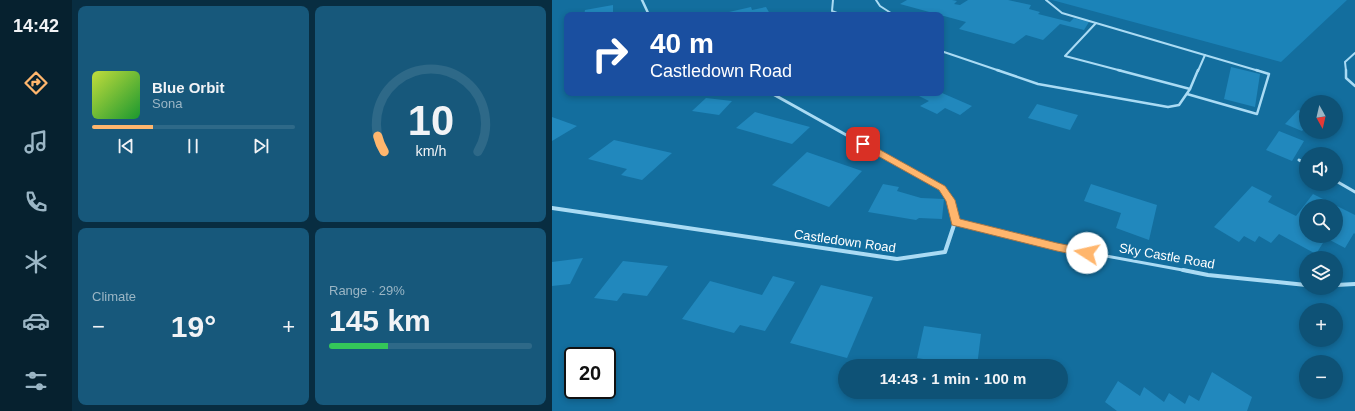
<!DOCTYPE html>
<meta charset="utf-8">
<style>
:root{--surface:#0e5276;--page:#17587b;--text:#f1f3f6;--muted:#9bb6c5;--line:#2e6988;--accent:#ffb66d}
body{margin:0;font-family:Helvetica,sans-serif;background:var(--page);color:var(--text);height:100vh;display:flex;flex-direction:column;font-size:15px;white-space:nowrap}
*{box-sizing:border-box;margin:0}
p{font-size:13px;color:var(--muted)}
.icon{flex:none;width:22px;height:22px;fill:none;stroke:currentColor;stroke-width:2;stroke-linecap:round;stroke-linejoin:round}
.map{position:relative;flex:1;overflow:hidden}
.details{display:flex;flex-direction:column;gap:6px;padding:6px;background:#082d41;width:480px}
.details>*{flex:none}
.banner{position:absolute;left:12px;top:12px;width:380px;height:84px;border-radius:8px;box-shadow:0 2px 6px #0003;background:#1a4fa0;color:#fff;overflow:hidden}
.needle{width:26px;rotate:172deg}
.buttons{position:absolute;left:747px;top:95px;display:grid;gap:8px}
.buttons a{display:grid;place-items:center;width:44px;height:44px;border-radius:50%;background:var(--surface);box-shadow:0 2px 6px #0003;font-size:20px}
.speed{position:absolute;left:12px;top:347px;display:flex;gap:8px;font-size:20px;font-weight:700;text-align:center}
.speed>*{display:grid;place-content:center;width:52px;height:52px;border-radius:50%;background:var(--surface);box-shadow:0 2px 6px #0003;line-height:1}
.speed .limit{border:2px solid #111;border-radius:6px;background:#fff;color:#111}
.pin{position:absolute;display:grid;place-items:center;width:34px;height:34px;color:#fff;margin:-17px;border-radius:8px;box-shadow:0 2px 6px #0006}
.me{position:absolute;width:44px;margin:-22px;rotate:280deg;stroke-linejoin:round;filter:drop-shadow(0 0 3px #0008)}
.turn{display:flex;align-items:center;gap:14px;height:84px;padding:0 20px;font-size:18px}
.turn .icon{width:52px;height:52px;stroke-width:2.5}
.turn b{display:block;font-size:28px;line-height:34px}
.big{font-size:30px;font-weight:800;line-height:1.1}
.details .widget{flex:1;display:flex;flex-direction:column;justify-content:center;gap:6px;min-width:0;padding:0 14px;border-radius:8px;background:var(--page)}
.details .dial{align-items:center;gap:0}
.dial svg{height:104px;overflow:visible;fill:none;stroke:var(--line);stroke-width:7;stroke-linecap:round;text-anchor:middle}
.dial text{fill:var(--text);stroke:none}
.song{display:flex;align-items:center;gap:12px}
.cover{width:48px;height:48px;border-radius:6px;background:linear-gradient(135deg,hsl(70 70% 55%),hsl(130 70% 35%))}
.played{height:4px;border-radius:2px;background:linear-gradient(90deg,var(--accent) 30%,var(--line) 30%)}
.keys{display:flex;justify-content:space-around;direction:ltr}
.heat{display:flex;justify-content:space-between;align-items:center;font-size:22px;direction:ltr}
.charge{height:6px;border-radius:3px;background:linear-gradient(90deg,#34c759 29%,var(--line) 0)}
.details .tiles{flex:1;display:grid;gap:6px;grid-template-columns:repeat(2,1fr)}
.trip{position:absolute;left:286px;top:359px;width:230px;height:40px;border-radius:20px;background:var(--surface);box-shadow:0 2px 6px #0003;font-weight:800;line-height:40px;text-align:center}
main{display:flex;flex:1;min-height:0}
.tabs{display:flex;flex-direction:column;width:72px;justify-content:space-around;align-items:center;background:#06212f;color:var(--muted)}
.tabs .icon{width:28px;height:28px}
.tabs .on{color:var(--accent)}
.tabs b{font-size:18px;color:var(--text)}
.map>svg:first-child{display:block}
</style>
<main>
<nav class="tabs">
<b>14:42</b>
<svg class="icon on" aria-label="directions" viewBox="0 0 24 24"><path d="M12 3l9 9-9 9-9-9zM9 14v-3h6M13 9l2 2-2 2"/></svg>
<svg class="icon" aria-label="music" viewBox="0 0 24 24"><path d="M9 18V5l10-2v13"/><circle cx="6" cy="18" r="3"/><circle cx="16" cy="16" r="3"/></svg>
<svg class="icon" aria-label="phone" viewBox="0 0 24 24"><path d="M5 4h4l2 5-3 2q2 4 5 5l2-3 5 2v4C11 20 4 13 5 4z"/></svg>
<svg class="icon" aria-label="climate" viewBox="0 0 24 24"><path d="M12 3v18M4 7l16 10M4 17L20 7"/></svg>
<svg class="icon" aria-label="car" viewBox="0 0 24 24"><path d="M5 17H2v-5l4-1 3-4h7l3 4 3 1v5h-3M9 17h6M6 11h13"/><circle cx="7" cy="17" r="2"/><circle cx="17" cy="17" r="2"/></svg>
<svg class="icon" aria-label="filters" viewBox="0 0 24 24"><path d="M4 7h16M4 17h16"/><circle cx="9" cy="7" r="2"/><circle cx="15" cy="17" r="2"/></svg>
</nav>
<section class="details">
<div class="tiles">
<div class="widget">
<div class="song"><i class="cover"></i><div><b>Blue Orbit</b><p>Sona</p></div></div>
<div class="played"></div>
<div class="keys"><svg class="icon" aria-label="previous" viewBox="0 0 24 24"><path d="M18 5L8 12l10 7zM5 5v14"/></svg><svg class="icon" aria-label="pause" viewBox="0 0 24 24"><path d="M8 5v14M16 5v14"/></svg><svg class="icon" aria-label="next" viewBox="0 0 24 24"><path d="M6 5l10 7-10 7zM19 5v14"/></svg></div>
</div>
<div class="widget dial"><svg viewBox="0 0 100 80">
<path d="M14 69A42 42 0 1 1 86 69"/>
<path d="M14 69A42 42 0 0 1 9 57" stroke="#ffb66d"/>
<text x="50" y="56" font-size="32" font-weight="700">10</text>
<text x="50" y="72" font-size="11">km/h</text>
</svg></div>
<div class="widget"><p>Climate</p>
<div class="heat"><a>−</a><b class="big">19°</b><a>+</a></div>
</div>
<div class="widget"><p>Range · 29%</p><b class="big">145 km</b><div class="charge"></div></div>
</div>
</section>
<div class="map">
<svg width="803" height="411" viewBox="0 0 803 411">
<rect width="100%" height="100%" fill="#136e9e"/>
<path fill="#1b83b8" d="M500 0H795L729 62Z"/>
<g fill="#2188bd" fill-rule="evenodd">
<path d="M355 0H400L405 1 402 4 408 5 416 0H456L479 5 477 9 488 12 486 14 518 22 522 18 537 22 532 30 508 24 491 40 474 35 462 44 407 29 414 22 348 4Z"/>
<path d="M61 5V15H32L33 10Z"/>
<path d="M199 7 200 10 214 7 218 14 180 15 177 12Z"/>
<path d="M679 67 708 74 703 107 672 99Z"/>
<path d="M361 93H390L420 106 408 115 393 108 385 114 368 106 377 101Z"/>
<path d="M154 98 180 101 167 115 140 111Z"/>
<path d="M485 104 526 115 518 130 476 118Z"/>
<path d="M746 110 754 113V127L750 131 733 124Z"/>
<path d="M203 112 258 127 240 144 184 128Z"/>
<path d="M0 117 25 126 0 141Z"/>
<path d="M727 131 752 141 740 161 714 150Z"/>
<path d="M62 140 120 153 90 180 69 175 75 169 36 159Z"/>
<path d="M255 152 310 171 277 207 220 185Z"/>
<path d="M331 184 347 187 345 191 369 198 392 199 390 219 367 218 364 220 316 212Z"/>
<path d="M539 184 605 205 597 240 564 228 569 213 532 201Z"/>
<path d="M700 186 720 196 716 202 744 216 761 194 803 215V234L802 233 793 248 774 238 764 254 727 234 719 243 707 236 703 242 692 236 687 242 662 227ZM754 206H784V236H754Z"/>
<path d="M31 258 18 284 0 286V262Z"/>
<path d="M71 261 116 266 95 296 71 293 65 301 42 298Z"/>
<path d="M221 276 243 282 213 331 188 325 182 333 130 319 158 281 210 295Z"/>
<path d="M269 285 321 297 295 358 238 343Z"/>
<path d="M372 326 429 334 425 366H414L365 358Z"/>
<path d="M660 372 700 397 695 411H565L553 402 566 381 588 396 592 387 612 402 617 393 633 404 637 395 647 401Z"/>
</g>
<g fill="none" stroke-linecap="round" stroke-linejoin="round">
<g stroke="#aadbf4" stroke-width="2">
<path d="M281 0 280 11 290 15"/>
<path d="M324 0 328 6 342 15"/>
<path d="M494 0 510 13 707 71"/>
<path d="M544 23 513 56 570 71"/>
<path d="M389 51 448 71"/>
<path d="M646 71 653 55"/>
<path d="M794 71 793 62 803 53"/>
</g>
<g stroke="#aadbf4" stroke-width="2.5">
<path d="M445 70 486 84 616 107 627 105 638 89 646 70"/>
<path d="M566 70 638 89"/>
<path d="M794 70V78L803 86"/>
<path d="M635 94 705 114 717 74 704 70"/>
</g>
<g stroke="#aadbf4" stroke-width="3">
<path d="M747 160 754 164"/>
<path d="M784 181 803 192"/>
<path d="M403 222 505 247 636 271"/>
</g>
<g stroke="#aadbf4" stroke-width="4">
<path d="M631 270 656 275 754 285"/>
<path d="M784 285 803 284"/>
</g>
<path stroke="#aadbf4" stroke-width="2.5" d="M90 0 97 15"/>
<path stroke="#aadbf4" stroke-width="3" d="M219 93 339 160"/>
<path stroke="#aadbf4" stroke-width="4" d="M0 208 345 259 393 252 403 222 399 200 390 188 337 159"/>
</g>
<path fill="#ffb66d" stroke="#a67647" d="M308 142H314L393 186 403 200 408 219 505 243 535 249 539 250 540 253 539 256 535 257 505 251 400 225 394 201 387 190 308 146Z"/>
<g text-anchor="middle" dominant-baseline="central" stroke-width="4" stroke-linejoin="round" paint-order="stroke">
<g font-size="13" fill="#fff" stroke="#136e9e">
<text transform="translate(293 241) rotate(8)">Castledown Road</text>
<text transform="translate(615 256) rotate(10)">Sky Castle Road</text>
</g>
</g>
</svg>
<div class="buttons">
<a><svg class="needle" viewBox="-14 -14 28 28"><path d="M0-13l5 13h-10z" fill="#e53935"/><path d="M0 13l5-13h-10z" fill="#9bb6c5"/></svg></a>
<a><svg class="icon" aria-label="sound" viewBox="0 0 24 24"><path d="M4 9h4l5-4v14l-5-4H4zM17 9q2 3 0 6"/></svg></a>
<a><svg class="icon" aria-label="search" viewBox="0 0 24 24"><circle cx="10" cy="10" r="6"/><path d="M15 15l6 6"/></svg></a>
<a><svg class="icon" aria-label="layers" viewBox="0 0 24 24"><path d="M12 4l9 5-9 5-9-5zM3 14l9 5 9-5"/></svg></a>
<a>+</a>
<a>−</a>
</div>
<div class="speed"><div class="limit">20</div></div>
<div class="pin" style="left:311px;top:144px;background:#d93025"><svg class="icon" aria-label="arrive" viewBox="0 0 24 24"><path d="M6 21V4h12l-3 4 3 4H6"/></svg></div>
<svg class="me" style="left:535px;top:253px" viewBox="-20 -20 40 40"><circle r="19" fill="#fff"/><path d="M0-13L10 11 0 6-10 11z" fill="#ffb66d"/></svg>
<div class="trip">14:43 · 1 min · 100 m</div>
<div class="banner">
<div class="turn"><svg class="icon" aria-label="right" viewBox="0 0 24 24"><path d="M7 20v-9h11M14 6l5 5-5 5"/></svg><div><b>40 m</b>Castledown Road</div></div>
</div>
</div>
</main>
